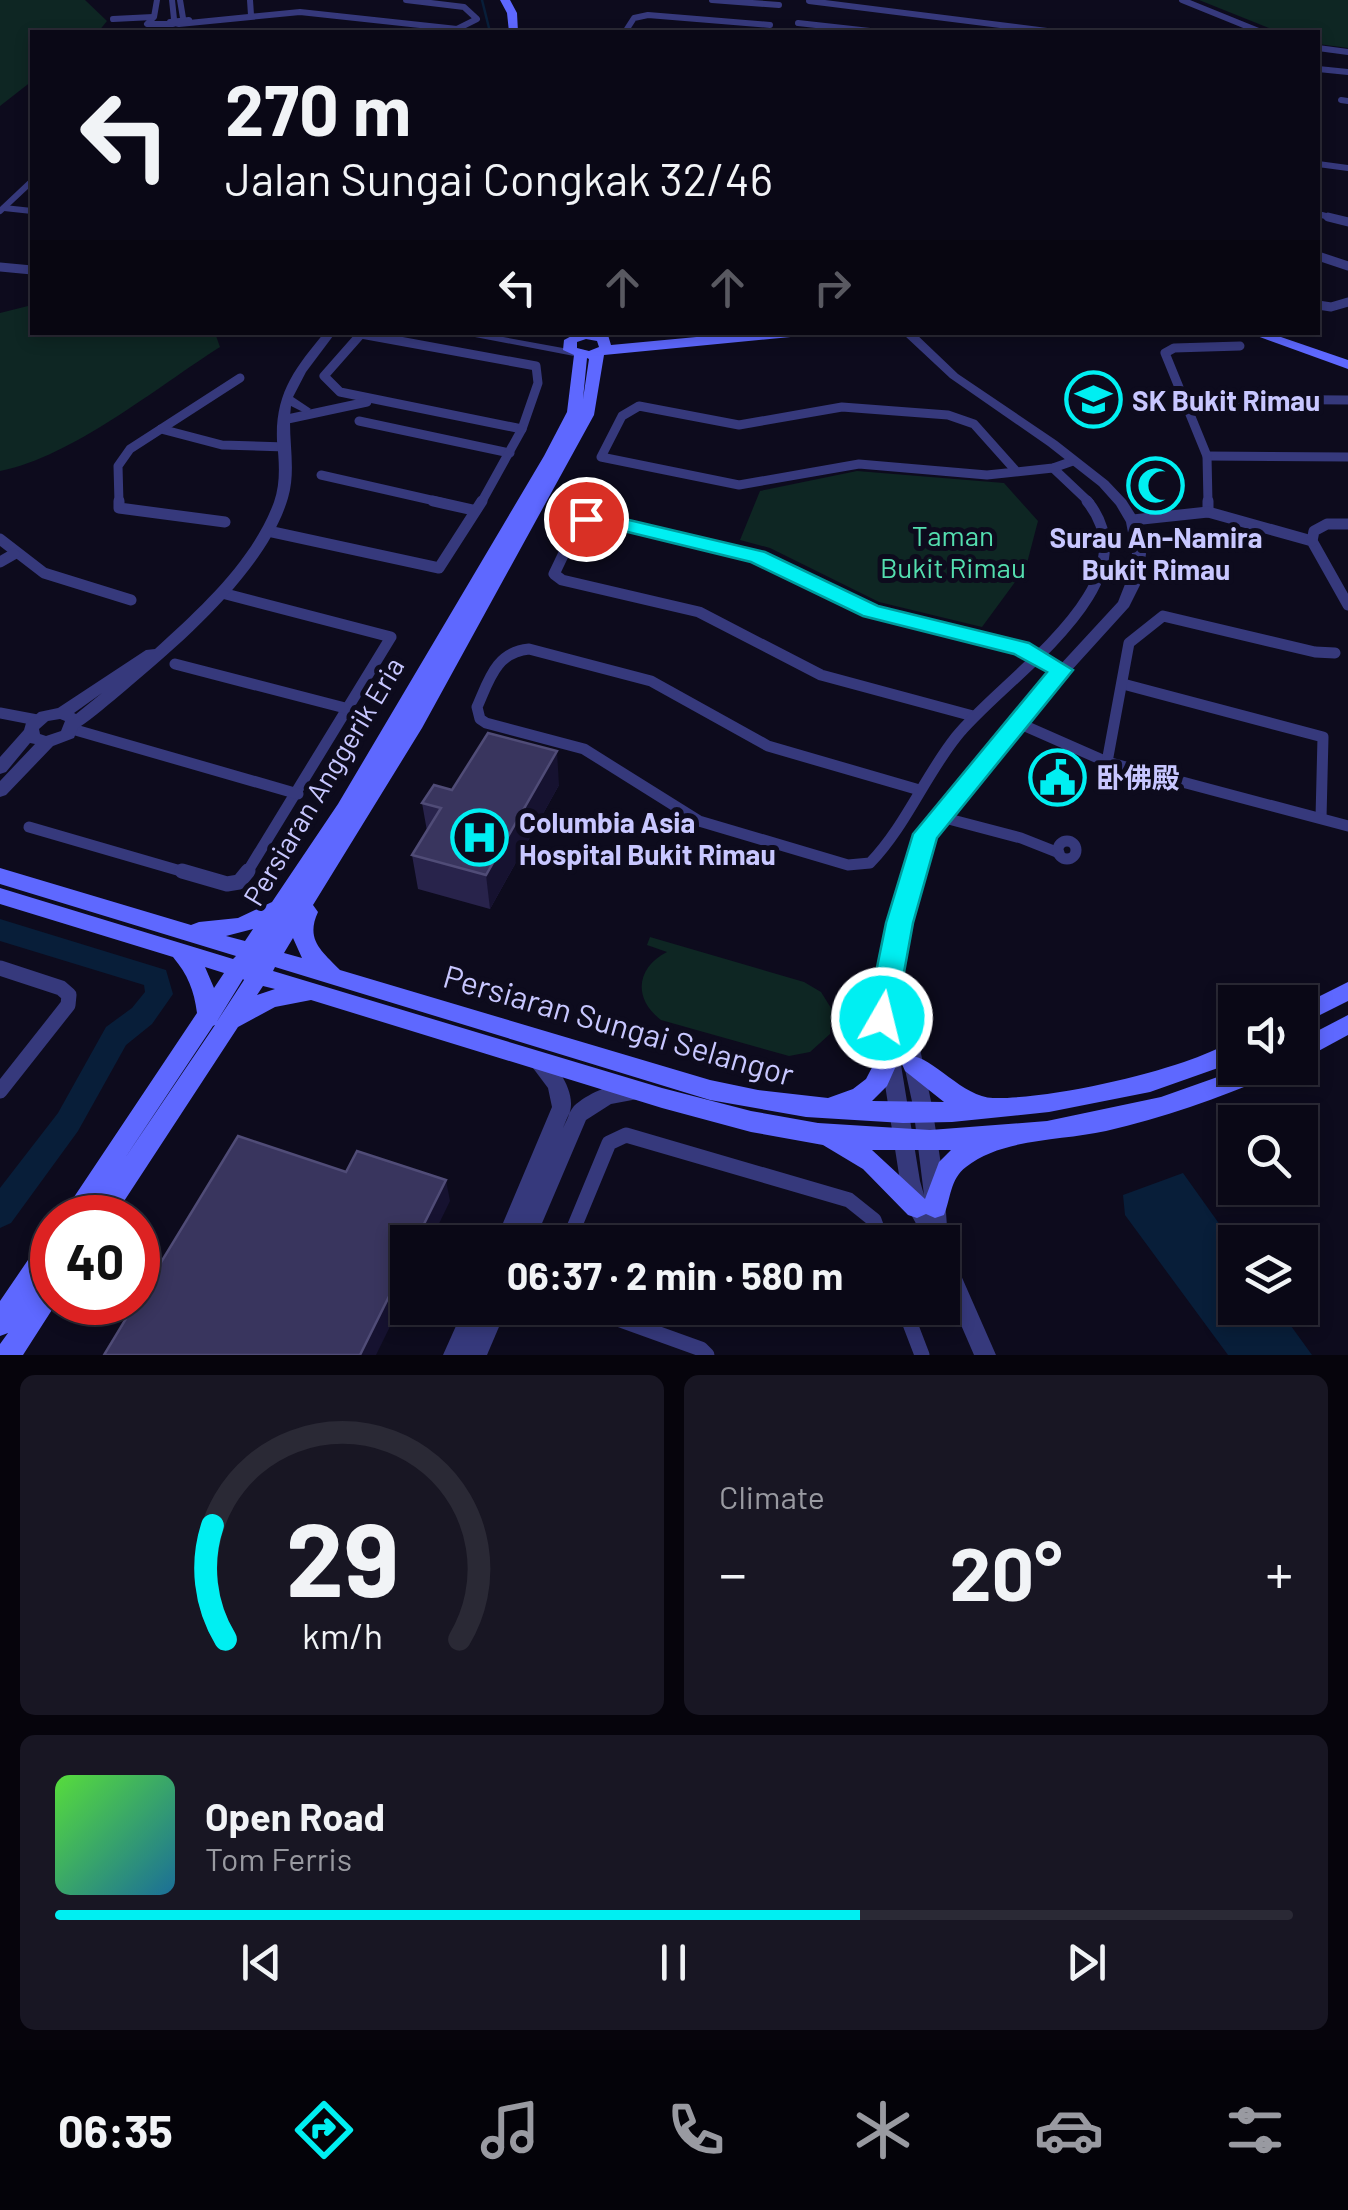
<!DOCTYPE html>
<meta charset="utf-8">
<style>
:root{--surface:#0a0816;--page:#181623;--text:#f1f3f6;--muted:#999aa1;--line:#2a2935;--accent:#00eff2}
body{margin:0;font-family:Barlow,"Noto Sans SC",sans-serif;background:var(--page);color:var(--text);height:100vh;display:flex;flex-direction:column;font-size:38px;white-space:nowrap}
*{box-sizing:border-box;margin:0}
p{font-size:32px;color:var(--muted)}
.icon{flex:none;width:55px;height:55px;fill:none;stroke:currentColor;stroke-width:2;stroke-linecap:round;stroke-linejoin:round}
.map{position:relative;height:1355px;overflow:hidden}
.panel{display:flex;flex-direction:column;gap:20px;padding:20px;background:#06040c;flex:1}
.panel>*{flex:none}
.top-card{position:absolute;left:30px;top:30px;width:1290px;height:305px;border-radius:0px;box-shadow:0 5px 15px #0003,0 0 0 2px var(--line);background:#0a0816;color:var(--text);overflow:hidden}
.controls{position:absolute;left:1218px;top:985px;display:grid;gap:20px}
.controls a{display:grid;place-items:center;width:100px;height:100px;border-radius:0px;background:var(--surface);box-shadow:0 5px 15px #0003,0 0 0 2px var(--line);font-size:50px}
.speed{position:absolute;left:30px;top:1195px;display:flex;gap:20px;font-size:50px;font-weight:700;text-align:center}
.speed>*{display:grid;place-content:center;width:130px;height:130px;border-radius:50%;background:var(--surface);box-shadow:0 5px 15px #0003,0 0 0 2px var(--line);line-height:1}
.speed .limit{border:15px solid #d22;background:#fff;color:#111}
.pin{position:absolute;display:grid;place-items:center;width:85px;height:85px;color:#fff;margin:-42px;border:5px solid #fff;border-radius:50%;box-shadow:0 2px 10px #0007}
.me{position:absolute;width:110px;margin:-55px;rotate:8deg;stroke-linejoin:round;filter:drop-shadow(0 0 8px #0008)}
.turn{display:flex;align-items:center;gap:35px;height:210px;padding:0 30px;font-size:45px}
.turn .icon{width:130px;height:130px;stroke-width:2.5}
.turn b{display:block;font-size:70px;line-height:85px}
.lanes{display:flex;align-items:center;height:95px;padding:0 30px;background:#0003;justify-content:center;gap:50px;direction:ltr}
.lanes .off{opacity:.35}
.big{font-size:75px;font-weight:700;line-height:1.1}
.panel .tile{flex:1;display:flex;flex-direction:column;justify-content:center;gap:15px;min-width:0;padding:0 35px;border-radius:15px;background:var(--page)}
.panel .dial{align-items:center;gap:0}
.dial svg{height:260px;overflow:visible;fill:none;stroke:var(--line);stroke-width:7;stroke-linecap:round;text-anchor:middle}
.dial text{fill:var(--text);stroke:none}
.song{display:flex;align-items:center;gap:30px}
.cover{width:120px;height:120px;border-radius:15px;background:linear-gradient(135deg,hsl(110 70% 55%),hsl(200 70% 35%))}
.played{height:10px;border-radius:5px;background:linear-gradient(90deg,var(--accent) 65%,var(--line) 65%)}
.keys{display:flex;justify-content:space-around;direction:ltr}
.heat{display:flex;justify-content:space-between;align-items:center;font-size:55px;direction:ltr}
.panel .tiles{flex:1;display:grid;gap:20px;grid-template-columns:1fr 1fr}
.tile:last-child{grid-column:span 2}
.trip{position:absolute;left:390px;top:1225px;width:570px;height:100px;border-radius:0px;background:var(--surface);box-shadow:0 5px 15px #0003,0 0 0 2px var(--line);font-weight:700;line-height:100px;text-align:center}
.dock{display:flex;height:160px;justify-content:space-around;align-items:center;background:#040309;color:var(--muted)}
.dock .icon{width:70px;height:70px}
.dock .current{color:var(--accent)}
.dock b{font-size:45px;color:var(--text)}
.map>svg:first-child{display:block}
</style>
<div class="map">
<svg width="1348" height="1355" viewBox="0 0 1348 1355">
<rect width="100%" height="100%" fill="#0d0b1d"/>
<g fill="#0e2623">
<path d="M0 0H85L107 21 98 32H32V81L0 106Z"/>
<path d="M1199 0H1348V48L1318 44V32H1279Z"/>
<path d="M32 305V332L215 333 220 347C157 387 72 457 0 471V313Z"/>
<path d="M857 471 1004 483 1038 521 1026 567 982 627 879 602 770 548 740 540 760 491Z"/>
<path d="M650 937 804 982 821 992 831 1008 830 1034 810 1052 789 1056 661 1020C632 998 637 967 667 952L647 945Z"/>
</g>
<path fill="#081e39" d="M1183 1173 1235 1246V1308H1278L1312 1355H1228L1125 1215 1123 1195Z"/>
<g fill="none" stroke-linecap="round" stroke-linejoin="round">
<path stroke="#081e39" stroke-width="2.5" d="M482 0 490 32"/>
<path fill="#081e39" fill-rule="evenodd" d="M0 919 166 970 173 994 152 1024 126 1045 78 1131 11 1223 0 1228V1188L58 1113 106 1027 132 1008 145 992 144 985 0 941Z"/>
<g stroke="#36397c" stroke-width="6">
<path d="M157 0 154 17 147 24H173"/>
<path d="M172 0 174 19"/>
<path d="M180 0 183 18"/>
<path d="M250 0 251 15"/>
<path d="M712 0 779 5"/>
<path d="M1182 0 1261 32"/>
<path d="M809 1 1055 32"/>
<path d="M113 19 153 17"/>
<path d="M187 23 189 20 170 22 179 24 300 12 457 29 477 19 464 7 406 0"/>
<path d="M798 23 879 32"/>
<path d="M625 32 634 18 648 15 770 25"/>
<path d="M1318 48 1348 52"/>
<path d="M1318 69 1348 72"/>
<path d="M1341 100 1348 101"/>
<path d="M1318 164 1348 168"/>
<path d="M4 208 32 211"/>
<path d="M0 211 32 181"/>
<path d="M1318 214 1337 219"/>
</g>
<g stroke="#36397c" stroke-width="9">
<path d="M1328 217 1348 222"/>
<path d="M1318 256 1348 266"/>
<path d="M0 267 32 270"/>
<path d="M1318 305 1331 307 1348 302"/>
<path d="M361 334 536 366 538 383 522 429 340 392 324 376Z"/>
<path d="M1184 399 1348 400"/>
<path d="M283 420 367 402"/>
<path d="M359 421 510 453"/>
<path d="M161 429 222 445 286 447"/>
<path d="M1207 456 1348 457"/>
<path d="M1053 468 1090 503"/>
<path d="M1016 471 974 424 948 415 842 407 739 425 639 406 622 416 601 457 739 485 859 464 987 475 1053 468 1073 461"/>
<path d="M321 475 444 503"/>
<path d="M119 503 118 466 130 449 240 378"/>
<path d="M481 503 522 429"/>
<path d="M1208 503 1207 456 1165 353 1174 348 1240 346"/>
</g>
<g stroke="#36397c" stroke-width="11">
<path d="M119 501V508L225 522"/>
<path d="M433 501 473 510"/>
<path d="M1208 501V512"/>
<path d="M1133 520 1208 512 1312 541 1348 605"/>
<path d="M268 531 439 568 482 501"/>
<path d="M0 539 44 573 131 600"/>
<path d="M1312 541 1314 531 1327 524H1348"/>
<path d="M0 562 14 554"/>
<path d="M222 593 391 637 246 874"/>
<path d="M175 664 349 709"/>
<path d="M1123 684 1323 737 1321 818"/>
<path d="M0 713 37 720"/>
<path d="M973 716 821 675 699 612 562 580 554 574 578 524 595 518 758 557 871 611 1022 648 1061 670"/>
<path d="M1016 722 1107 762 1348 826"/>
<path d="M72 729 298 794"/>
<path d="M1107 762 1129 643 1163 616 1315 652 1335 653"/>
<path d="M916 789 768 746 651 681 529 649C496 652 489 680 477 707L480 719 486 723 584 749 699 821 848 865 870 863C905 827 925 776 956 737 1002 678 1156 585 1087 501"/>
<path d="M941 817 1021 838 1059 853"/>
<path d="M29 827 191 874"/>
<circle cx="1067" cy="850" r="9"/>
</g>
<g stroke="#36397c" stroke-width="15">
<path d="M182 871 227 884 239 882 248 871"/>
<path d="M0 968 61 988 69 995 68 1005 0 1091"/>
<path d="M568 1242 609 1143 626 1135 849 1200 874 1220 882 1242"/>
<path d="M587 1308 701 1349 707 1355"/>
<path d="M904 1308 922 1355"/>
</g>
<g fill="#36397c" fill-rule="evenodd">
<path d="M325 332H336L306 372 293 397 311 409 305 413 291 406C287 436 297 468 288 498 267 570 182 643 126 690 110 703 95 717 78 728L74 738 53 746 6 795 0 797V781L35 744 30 743 6 772 0 774V757L24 730 26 723 39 712 58 708 146 650 155 649C200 608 252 561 274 502 281 482 279 461 277 441 275 393 295 368 325 332ZM102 693 76 714 74 713ZM60 719 65 721 61 731 46 736 40 734 39 729 48 721Z"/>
<path d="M449 332H476L574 350 580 353 574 356Z"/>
<path d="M904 332H914L958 374 1057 441 1108 481 1126 500 1140 522 1146 554 1140 585 1129 607 1021 726 934 836 908 923 898 978 916 1030 932 1106 944 1184 948 1241 946 1246 949 1248 996 1355H974L942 1281V1242H926L907 1207 900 1181 871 995 880 977 890 923 920 830 1011 718 1118 602 1129 574 1132 554 1126 522 1116 505 1099 486 1048 446 950 378 905 336ZM892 1010 913 1106 924 1195 920 1181Z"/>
<path d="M537 1052C554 1059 572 1086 571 1105 571 1112 566 1122 563 1128 566 1121 569 1112 574 1106 590 1091 621 1079 643 1086L646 1092 643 1098 611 1104 586 1120 534 1242H495L552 1107 548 1088 527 1060 530 1054Z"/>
<path d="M464 1308H507L487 1355H443Z"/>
</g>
<g fill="#5e68ff" fill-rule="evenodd">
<path d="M500 0H510L517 13 518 32H509L507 13Z"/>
<path d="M579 332 608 335 611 345 750 332H807L801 336 604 355 594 415 422 728 313 905 318 912C305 940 322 951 340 970L710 1080 758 1090 828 1098 853 1089 866 1079 881 1050 889 1047 897 1050 900 1057 887 1086 872 1101 944 1102 905 1071 902 1064 905 1057C927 1049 961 1098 993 1098 1046 1099 1134 1079 1184 1062 1202 1056 1218 1048 1235 1041V1062L1150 1092 1049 1112 952 1122 903 1123 806 1117 710 1100 275 967 273 971 662 1088 751 1111 818 1123 930 1130 1047 1121 1161 1097 1243 1068H1277L1274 1075C1219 1098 1164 1118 1106 1131 1061 1141 1002 1138 966 1167 950 1179 951 1198 944 1215L935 1218 926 1214 917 1218 908 1215 863 1169 823 1145 751 1132 662 1108 311 1000 275 1007 238 1027 113 1218H87L89 1214 86 1218H60L197 1013C194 990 188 975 173 957L0 904V888L233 959 236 956 0 884V868L191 925 199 922 238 918 272 902 338 804 544 456 567 412 574 355 563 350 564 340ZM586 339 597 341 599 347 589 351 577 348V342ZM587 358 589 359 583 399ZM253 929 245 941 226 936ZM293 938 302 958 284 953ZM205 967 224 973 214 988ZM243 979 244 980 216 1023ZM263 986 275 989 257 995ZM215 1025 125 1158 213 1026ZM872 1150H951L939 1162 925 1199Z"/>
<path d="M1246 332H1266L1348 360V369Z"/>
<path d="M1348 982V1001L1300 1025V1006Z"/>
<path d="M1348 1015V1035L1300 1061V1040Z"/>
<path d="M52 1234V1267L45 1279 52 1276V1302H57L23 1355H0V1344L8 1333 0 1336V1301L43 1238Z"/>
</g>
</g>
<path fill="#28234b" d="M559 785 490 909 418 889 412 855 427 831 422 803Z"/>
<g fill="#161230">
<path d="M557 751 559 785 490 909 486 875Z"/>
<path d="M446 1180 450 1201 430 1242H415Z"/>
<path d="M408 1258V1290L376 1355H360Z"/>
</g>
<g fill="#39355e" stroke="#504c77" stroke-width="2.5">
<path d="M488 733 557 751 486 875 412 855 441 808 422 803 434 785 452 790Z"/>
<path d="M238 1136 346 1172 357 1151 446 1180 415 1242H408V1258L360 1355H104L136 1302H138V1300Z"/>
</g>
<path fill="#00eff2" stroke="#009b9d" stroke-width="2.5" d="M595 512 765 552 878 606 1029 643 1073 670 937 838 913 923 903 978 894 995 897 1018 893 1027 882 1031 872 1027 866 995 875 977 886 923 913 834 1047 672 1014 654 863 616 751 562 595 524 586 525 576 519Z"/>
<defs>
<symbol id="school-ring" viewBox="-11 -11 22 22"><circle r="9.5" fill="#0d0b1d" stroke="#00eff2" stroke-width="1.5"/><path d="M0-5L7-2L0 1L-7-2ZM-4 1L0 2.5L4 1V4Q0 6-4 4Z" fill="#00eff2"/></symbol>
<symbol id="mosque-ring" viewBox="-11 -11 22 22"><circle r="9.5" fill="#0d0b1d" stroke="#00eff2" stroke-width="1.5"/><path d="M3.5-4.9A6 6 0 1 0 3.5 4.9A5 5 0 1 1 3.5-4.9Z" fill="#00eff2"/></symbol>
<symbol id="civic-ring" viewBox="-11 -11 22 22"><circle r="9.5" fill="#0d0b1d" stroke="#00eff2" stroke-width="1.5"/><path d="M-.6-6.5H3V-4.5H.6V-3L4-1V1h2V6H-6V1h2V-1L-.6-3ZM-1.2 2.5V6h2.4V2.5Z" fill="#00eff2"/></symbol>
<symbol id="hospital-ring" viewBox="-11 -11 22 22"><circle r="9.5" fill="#0d0b1d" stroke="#00eff2" stroke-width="1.5"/><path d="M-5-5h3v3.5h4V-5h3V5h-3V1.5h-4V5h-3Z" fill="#00eff2"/></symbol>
</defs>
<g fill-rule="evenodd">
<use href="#school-ring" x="1062" y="368" width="63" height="63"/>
<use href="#mosque-ring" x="1124" y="454" width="63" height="63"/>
<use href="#civic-ring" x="1026" y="746" width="63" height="63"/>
<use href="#hospital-ring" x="448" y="806" width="63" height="63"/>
</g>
<g text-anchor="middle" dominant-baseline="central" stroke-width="10" stroke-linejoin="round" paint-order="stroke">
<g font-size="28" font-weight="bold" fill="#c8c7ff" stroke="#0d0b1d" text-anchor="start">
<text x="1132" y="400">SK Bukit Rimau</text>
<text x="1156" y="537" text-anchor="middle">Surau An-Namira<tspan x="1156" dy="32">Bukit Rimau</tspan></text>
<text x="1096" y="777">卧佛殿</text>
<text x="519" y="822">Columbia Asia<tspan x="519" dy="32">Hospital Bukit Rimau</tspan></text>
</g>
<g font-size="28" fill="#54deaf" stroke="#0d0b1d">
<text x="953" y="535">Taman<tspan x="953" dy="32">Bukit Rimau</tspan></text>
</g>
<g font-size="28" fill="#c8c7ff" stroke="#0d0b1d">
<text transform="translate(323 781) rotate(-59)">Persiaran Anggerik Eria</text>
</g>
<g font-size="32" fill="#c8c7ff" stroke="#0d0b1d">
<text transform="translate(619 1024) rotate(16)">Persiaran Sungai Selangor</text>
</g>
</g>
</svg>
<div class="controls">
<a><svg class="icon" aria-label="sound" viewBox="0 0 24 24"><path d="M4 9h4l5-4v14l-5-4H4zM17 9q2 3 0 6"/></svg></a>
<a><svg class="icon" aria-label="search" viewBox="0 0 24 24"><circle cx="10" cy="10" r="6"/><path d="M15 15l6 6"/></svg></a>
<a><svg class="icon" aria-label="layers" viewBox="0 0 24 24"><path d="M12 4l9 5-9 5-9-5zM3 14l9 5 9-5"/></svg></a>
</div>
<div class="speed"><div class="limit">40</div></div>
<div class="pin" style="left:586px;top:519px;background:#d93025"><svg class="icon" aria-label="arrive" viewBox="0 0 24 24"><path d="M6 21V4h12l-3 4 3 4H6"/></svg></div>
<svg class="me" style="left:882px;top:1018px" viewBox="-20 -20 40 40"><circle r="17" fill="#00eff2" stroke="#fff" stroke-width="3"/><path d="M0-11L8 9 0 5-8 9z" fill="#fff"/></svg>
<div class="trip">06:37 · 2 min · 580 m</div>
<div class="top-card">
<div class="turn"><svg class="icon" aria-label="left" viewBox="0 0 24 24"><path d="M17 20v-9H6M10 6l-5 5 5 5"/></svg><div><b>270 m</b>Jalan Sungai Congkak 32/46</div></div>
<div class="lanes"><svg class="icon" aria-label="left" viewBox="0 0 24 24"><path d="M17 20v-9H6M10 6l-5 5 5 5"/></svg><svg class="icon off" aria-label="ahead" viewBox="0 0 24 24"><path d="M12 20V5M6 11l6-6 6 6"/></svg><svg class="icon off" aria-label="ahead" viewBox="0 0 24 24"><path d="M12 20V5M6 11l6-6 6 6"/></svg><svg class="icon off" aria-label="right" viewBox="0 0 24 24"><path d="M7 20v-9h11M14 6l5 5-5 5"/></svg></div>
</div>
</div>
<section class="panel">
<div class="tiles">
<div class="tile dial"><svg viewBox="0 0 100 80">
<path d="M14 69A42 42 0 1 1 86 69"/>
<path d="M14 69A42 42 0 0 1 10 34" stroke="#00eff2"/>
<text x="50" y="56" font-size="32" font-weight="700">29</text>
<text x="50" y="72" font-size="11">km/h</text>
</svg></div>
<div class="tile"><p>Climate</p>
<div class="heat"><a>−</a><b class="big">20°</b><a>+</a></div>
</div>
<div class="tile">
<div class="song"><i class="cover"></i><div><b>Open Road</b><p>Tom Ferris</p></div></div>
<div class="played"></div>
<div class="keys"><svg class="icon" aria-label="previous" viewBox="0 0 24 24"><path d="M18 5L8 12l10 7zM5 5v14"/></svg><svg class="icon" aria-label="pause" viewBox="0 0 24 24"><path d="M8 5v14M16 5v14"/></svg><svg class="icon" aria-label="next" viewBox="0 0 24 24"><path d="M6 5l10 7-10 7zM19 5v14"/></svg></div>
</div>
</div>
</section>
<nav class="dock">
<b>06:35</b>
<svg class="icon current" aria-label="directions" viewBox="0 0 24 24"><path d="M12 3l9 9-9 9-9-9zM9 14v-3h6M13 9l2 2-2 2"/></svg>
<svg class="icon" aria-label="music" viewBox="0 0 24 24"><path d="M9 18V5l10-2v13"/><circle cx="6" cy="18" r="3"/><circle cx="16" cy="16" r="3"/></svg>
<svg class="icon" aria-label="phone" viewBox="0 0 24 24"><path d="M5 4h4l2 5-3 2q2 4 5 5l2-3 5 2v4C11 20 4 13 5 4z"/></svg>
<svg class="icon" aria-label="climate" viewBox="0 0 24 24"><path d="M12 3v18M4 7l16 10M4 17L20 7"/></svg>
<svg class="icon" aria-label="car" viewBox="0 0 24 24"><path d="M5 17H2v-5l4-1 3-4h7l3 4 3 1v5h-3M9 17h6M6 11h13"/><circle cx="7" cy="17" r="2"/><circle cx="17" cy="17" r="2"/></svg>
<svg class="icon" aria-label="filters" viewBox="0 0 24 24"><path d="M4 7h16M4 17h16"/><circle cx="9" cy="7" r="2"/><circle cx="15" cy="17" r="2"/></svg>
</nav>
